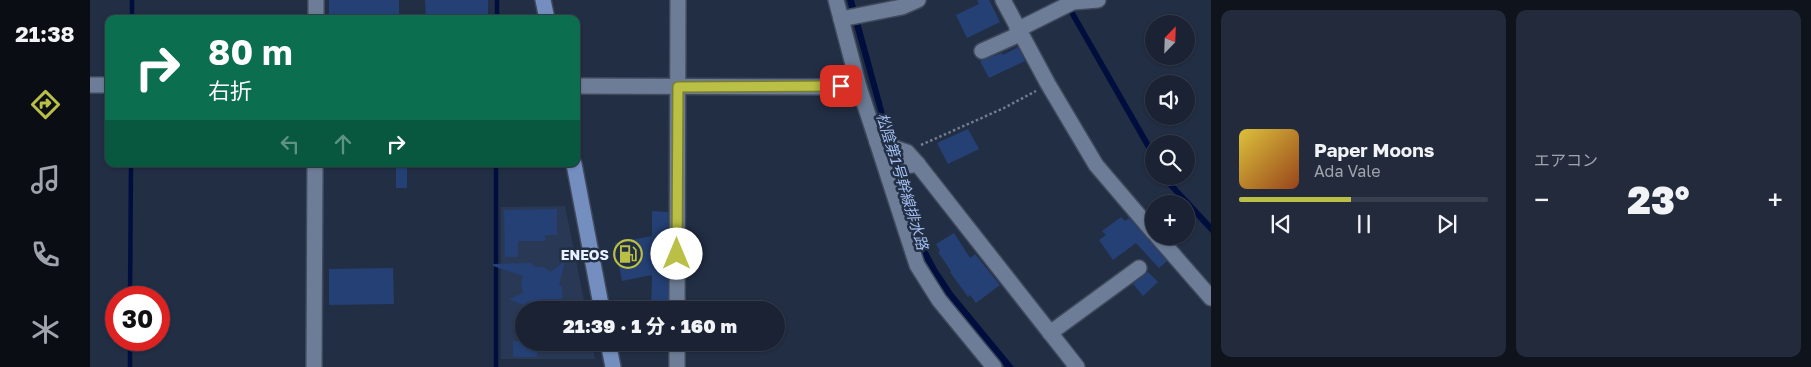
<!DOCTYPE html>
<html lang="ja">
<meta charset="utf-8">
<style>
:root{--surface:#1a2233;--page:#232a3b;--text:#f1f3f6;--muted:#9fa4ac;--line:#383f4e;--accent:#bac045}
body{margin:0;font-family:"Golos Text","Noto Sans JP",sans-serif;background:var(--page);color:var(--text);height:100vh;display:flex;flex-direction:column;font-size:19px;white-space:nowrap}
*{box-sizing:border-box;margin:0}
p{font-size:16px;color:var(--muted)}
.icon{flex:none;width:28px;height:28px;fill:none;stroke:currentColor;stroke-width:2;stroke-linecap:round;stroke-linejoin:round}
.map{position:relative;flex:1;overflow:hidden}
.panel{display:flex;flex-direction:column;gap:10px;padding:10px;background:#0e131c;width:600px}
.panel>*{flex:none}
.banner{position:absolute;left:15px;top:15px;width:475px;height:152px;border-radius:10px;box-shadow:0 1px 4px #0004,0 0 0 1px var(--line);background:#0b6e4f;color:#fff;overflow:hidden}
.needle{width:32px;rotate:23deg}
.buttons{position:absolute;left:1055px;top:15px;display:grid;gap:10px}
.buttons a{display:grid;place-items:center;width:50px;height:50px;border-radius:50%;background:var(--surface);box-shadow:0 1px 4px #0004,0 0 0 1px var(--line);font-size:25px}
.speed{position:absolute;left:15px;top:286px;display:flex;gap:10px;font-size:25px;font-weight:700;text-align:center}
.speed>*{display:grid;place-content:center;width:65px;height:65px;border-radius:50%;background:var(--surface);box-shadow:0 1px 4px #0004,0 0 0 1px var(--line);line-height:1}
.speed .limit{border:8px solid #d22;background:#fff;color:#111}
.pin{position:absolute;display:grid;place-items:center;width:42px;height:42px;color:#fff;margin:-21px;border-radius:10px;box-shadow:0 2px 8px #0006}
.me{position:absolute;width:55px;margin:-28px;rotate:0deg;stroke-linejoin:round;filter:drop-shadow(0 0 4px #0008)}
.turn{display:flex;align-items:center;gap:18px;height:105px;padding:0 20px;font-size:22px}
.turn .icon{width:65px;height:65px;stroke-width:2.5}
.turn b{display:block;font-size:35px;line-height:42px}
.lanes{display:flex;align-items:center;height:48px;padding:0 20px;background:#0003;justify-content:center;gap:25px;direction:ltr}
.lanes .off{opacity:.35}
.big{font-size:38px;font-weight:800;line-height:1.1}
.panel .widget{flex:1;display:flex;flex-direction:column;justify-content:center;gap:8px;min-width:0;padding:0 18px;border-radius:10px;background:var(--page)}
.song{display:flex;align-items:center;gap:15px}
.cover{width:60px;height:60px;border-radius:8px;background:linear-gradient(135deg,hsl(50 70% 55%),hsl(20 70% 35%))}
.played{height:5px;border-radius:2px;background:linear-gradient(90deg,var(--accent) 45%,var(--line) 45%)}
.keys{display:flex;justify-content:space-around;direction:ltr}
.heat{display:flex;justify-content:space-between;align-items:center;font-size:28px;direction:ltr}
.panel .tiles{flex:1;display:grid;gap:10px;grid-template-columns:repeat(2,1fr)}
.trip{position:absolute;left:425px;top:301px;width:270px;height:50px;border-radius:25px;background:var(--surface);box-shadow:0 1px 4px #0004,0 0 0 1px var(--line);font-weight:800;line-height:50px;text-align:center}
main{display:flex;flex:1;min-height:0}
.dock{display:flex;flex-direction:column;width:90px;justify-content:space-around;align-items:center;background:#0a0e14;color:var(--muted)}
.dock .icon{width:35px;height:35px}
.dock .selected{color:var(--accent)}
.dock b{font-size:22px;color:var(--text)}
.map>svg:first-child{display:block}
</style>
<main>
<nav class="dock">
<b>21:38</b>
<svg class="icon selected" aria-label="directions" viewBox="0 0 24 24"><path d="M12 3l9 9-9 9-9-9zM9 14v-3h6M13 9l2 2-2 2"/></svg>
<svg class="icon" aria-label="music" viewBox="0 0 24 24"><path d="M9 18V5l10-2v13"/><circle cx="6" cy="18" r="3"/><circle cx="16" cy="16" r="3"/></svg>
<svg class="icon" aria-label="phone" viewBox="0 0 24 24"><path d="M5 4h4l2 5-3 2q2 4 5 5l2-3 5 2v4C11 20 4 13 5 4z"/></svg>
<svg class="icon" aria-label="climate" viewBox="0 0 24 24"><path d="M12 3v18M4 7l16 10M4 17L20 7"/></svg>
</nav>
<div class="map">
<svg width="1121" height="367" viewBox="0 0 1121 367">
<rect width="100%" height="100%" fill="#222e44"/>
<path fill="#293854" d="M475 206 496 310H434V342L502 343 505 359H411V207Z"/>
<g fill="#000e3e">
<path d="M757 0H764L806 154 837 250 847 269 863 293 924 367H915L855 294 829 250 801 159 795 149 794 132Z"/>
<path d="M972 1 983 9 1064 150V162Z"/>
<path d="M1072 176H1079L1082 182 1121 224V233L1096 206V204H1094L1077 185Z"/>
</g>
<g fill="none" stroke-linecap="round" stroke-linejoin="round">
<g stroke="#000e3e" stroke-width="4.5">
<path d="M42 19V0"/>
<path d="M407 19V0"/>
<path d="M40 298 41 164"/>
<path d="M40 367V340"/>
<path d="M406 367V164"/>
</g>
</g>
<g fill="#254075">
<rect x="239" y="0" width="70" height="19"/>
<path d="M335 0H398V19H336Z"/>
<path d="M887 0H899L910 22 877 38 866 15 889 4Z"/>
<path d="M928 47 935 61 899 78 890 61 912 53 913 55Z"/>
<path d="M878 129 889 149 858 164 847 143Z"/>
<rect x="306" y="164" width="11" height="24"/>
<path d="M467 209V235H455V241H428V257H415L414 210Z"/>
<path d="M562 211 578 212V310H561L562 275 532 281 525 243 562 236Z"/>
<path d="M1031 217 1035 221 1039 218 1077 261 1069 268 1046 243 1023 260 1009 240 1016 235 1012 231Z"/>
<path d="M864 233 880 258 885 254 910 285 886 303 880 295 878 297 860 272 861 271 848 252 850 251 846 244Z"/>
<path d="M475 261 469 286H472V299H450L447 306 438 302 433 305 419 299 433 293 431 284 433 276 403 266V264L440 263 446 267H454L460 272Z"/>
<path d="M303 268 304 304 239 305V269Z"/>
<path d="M1058 272 1068 282 1053 296 1043 284Z"/>
<path d="M423 341 447 342V357H423Z"/>
</g>
<g fill="none" stroke-linecap="round" stroke-linejoin="round">
<defs>
<g id="minor">
<path d="M226 0V19"/>
<path d="M746 0 769 87 787 142 817 152 826 162 987 367"/>
<path d="M913 0 958 84 1006 165 1064 233"/>
<path d="M751 19 812 7 828 0"/>
<path d="M927 30 983 2 1008 0"/>
<path d="M892 51 930 34"/>
<path d="M0 85H19"/>
<path d="M486 86 769 87"/>
<path d="M787 142 827 265 849 300 904 367"/>
<path d="M796 169 828 164"/>
<path d="M1067 236 1121 298"/>
<path d="M587 310 588 0"/>
<path d="M960 333 1049 268"/>
<path d="M224 367 225 164"/>
<path d="M587 367V342"/>
</g>
<g id="major">
<path d="M453 0 457 19"/>
<path d="M484 164 512 310"/>
<path d="M518 342 523 367"/>
</g>
</defs>
<use href="#minor" stroke="#404a5d" stroke-width="18"/>
<use href="#major" stroke="#404a5d" stroke-width="18"/>
<path stroke="#727d90" stroke-width="2.5" stroke-dasharray="2.5 2.5" stroke-linecap="butt" d="M831 145 914 108 946 91"/>
<use href="#minor" stroke="#6e7d97" stroke-width="15"/>
<use href="#major" stroke="#738ebf" stroke-width="15"/>
</g>
<g fill="none" stroke-linecap="round" stroke-linejoin="round">
<defs>
<path id="route" d="M587 254 588 87 751 86"/>
</defs>
<use href="#route" stroke="#797d2d" stroke-width="12"/>
<use href="#route" stroke="#bac045" stroke-width="9"/>
</g>
<defs>
<symbol id="fuel-ring" viewBox="-11 -11 22 22"><circle r="9.5" fill="#222e44" stroke="#bac045" stroke-width="1.5"/><path d="M-5.5-6h7V0h2V4h1.3V-2.5L3-4.5l.8-.8L6-3V5H2.5V1h-1V6h-7ZM-4.2-4.7v3.2H.2V-4.7Z" fill="#bac045"/></symbol>
</defs>
<g fill-rule="evenodd">
<use href="#fuel-ring" x="522" y="238" width="32" height="32"/>
</g>
<g text-anchor="middle" dominant-baseline="central" stroke-width="5" stroke-linejoin="round" paint-order="stroke">
<g font-size="14" font-weight="bold" fill="#e8f0ff" stroke="#222e44" text-anchor="end">
<text x="519" y="254">ENEOS</text>
</g>
<g font-size="15" font-style="italic" fill="#a4bff0" stroke="#222e44">
<text transform="translate(813 181) rotate(73)">松陰第1号幹線排水路</text>
</g>
</g>
</svg>
<div class="buttons">
<a><svg class="needle" viewBox="-14 -14 28 28"><path d="M0-13l5 13h-10z" fill="#e53935"/><path d="M0 13l5-13h-10z" fill="#9fa4ac"/></svg></a>
<a><svg class="icon" aria-label="sound" viewBox="0 0 24 24"><path d="M4 9h4l5-4v14l-5-4H4zM17 9q2 3 0 6"/></svg></a>
<a><svg class="icon" aria-label="search" viewBox="0 0 24 24"><circle cx="10" cy="10" r="6"/><path d="M15 15l6 6"/></svg></a>
<a>+</a>
</div>
<div class="speed"><div class="limit">30</div></div>
<div class="pin" style="left:751px;top:86px;background:#d93025"><svg class="icon" aria-label="arrive" viewBox="0 0 24 24"><path d="M6 21V4h12l-3 4 3 4H6"/></svg></div>
<svg class="me" style="left:587px;top:254px" viewBox="-20 -20 40 40"><circle r="19" fill="#fff"/><path d="M0-13L10 11 0 6-10 11z" fill="#bac045"/></svg>
<div class="trip">21:39 · 1 分 · 160 m</div>
<div class="banner">
<div class="turn"><svg class="icon" aria-label="right" viewBox="0 0 24 24"><path d="M7 20v-9h11M14 6l5 5-5 5"/></svg><div><b>80 m</b>右折</div></div>
<div class="lanes"><svg class="icon off" aria-label="left" viewBox="0 0 24 24"><path d="M17 20v-9H6M10 6l-5 5 5 5"/></svg><svg class="icon off" aria-label="ahead" viewBox="0 0 24 24"><path d="M12 20V5M6 11l6-6 6 6"/></svg><svg class="icon" aria-label="right" viewBox="0 0 24 24"><path d="M7 20v-9h11M14 6l5 5-5 5"/></svg></div>
</div>
</div>
<section class="panel">
<div class="tiles">
<div class="widget">
<div class="song"><i class="cover"></i><div><b>Paper Moons</b><p>Ada Vale</p></div></div>
<div class="played"></div>
<div class="keys"><svg class="icon" aria-label="previous" viewBox="0 0 24 24"><path d="M18 5L8 12l10 7zM5 5v14"/></svg><svg class="icon" aria-label="pause" viewBox="0 0 24 24"><path d="M8 5v14M16 5v14"/></svg><svg class="icon" aria-label="next" viewBox="0 0 24 24"><path d="M6 5l10 7-10 7zM19 5v14"/></svg></div>
</div>
<div class="widget"><p>エアコン</p>
<div class="heat"><a>−</a><b class="big">23°</b><a>+</a></div>
</div>
</div>
</section>
</main>
